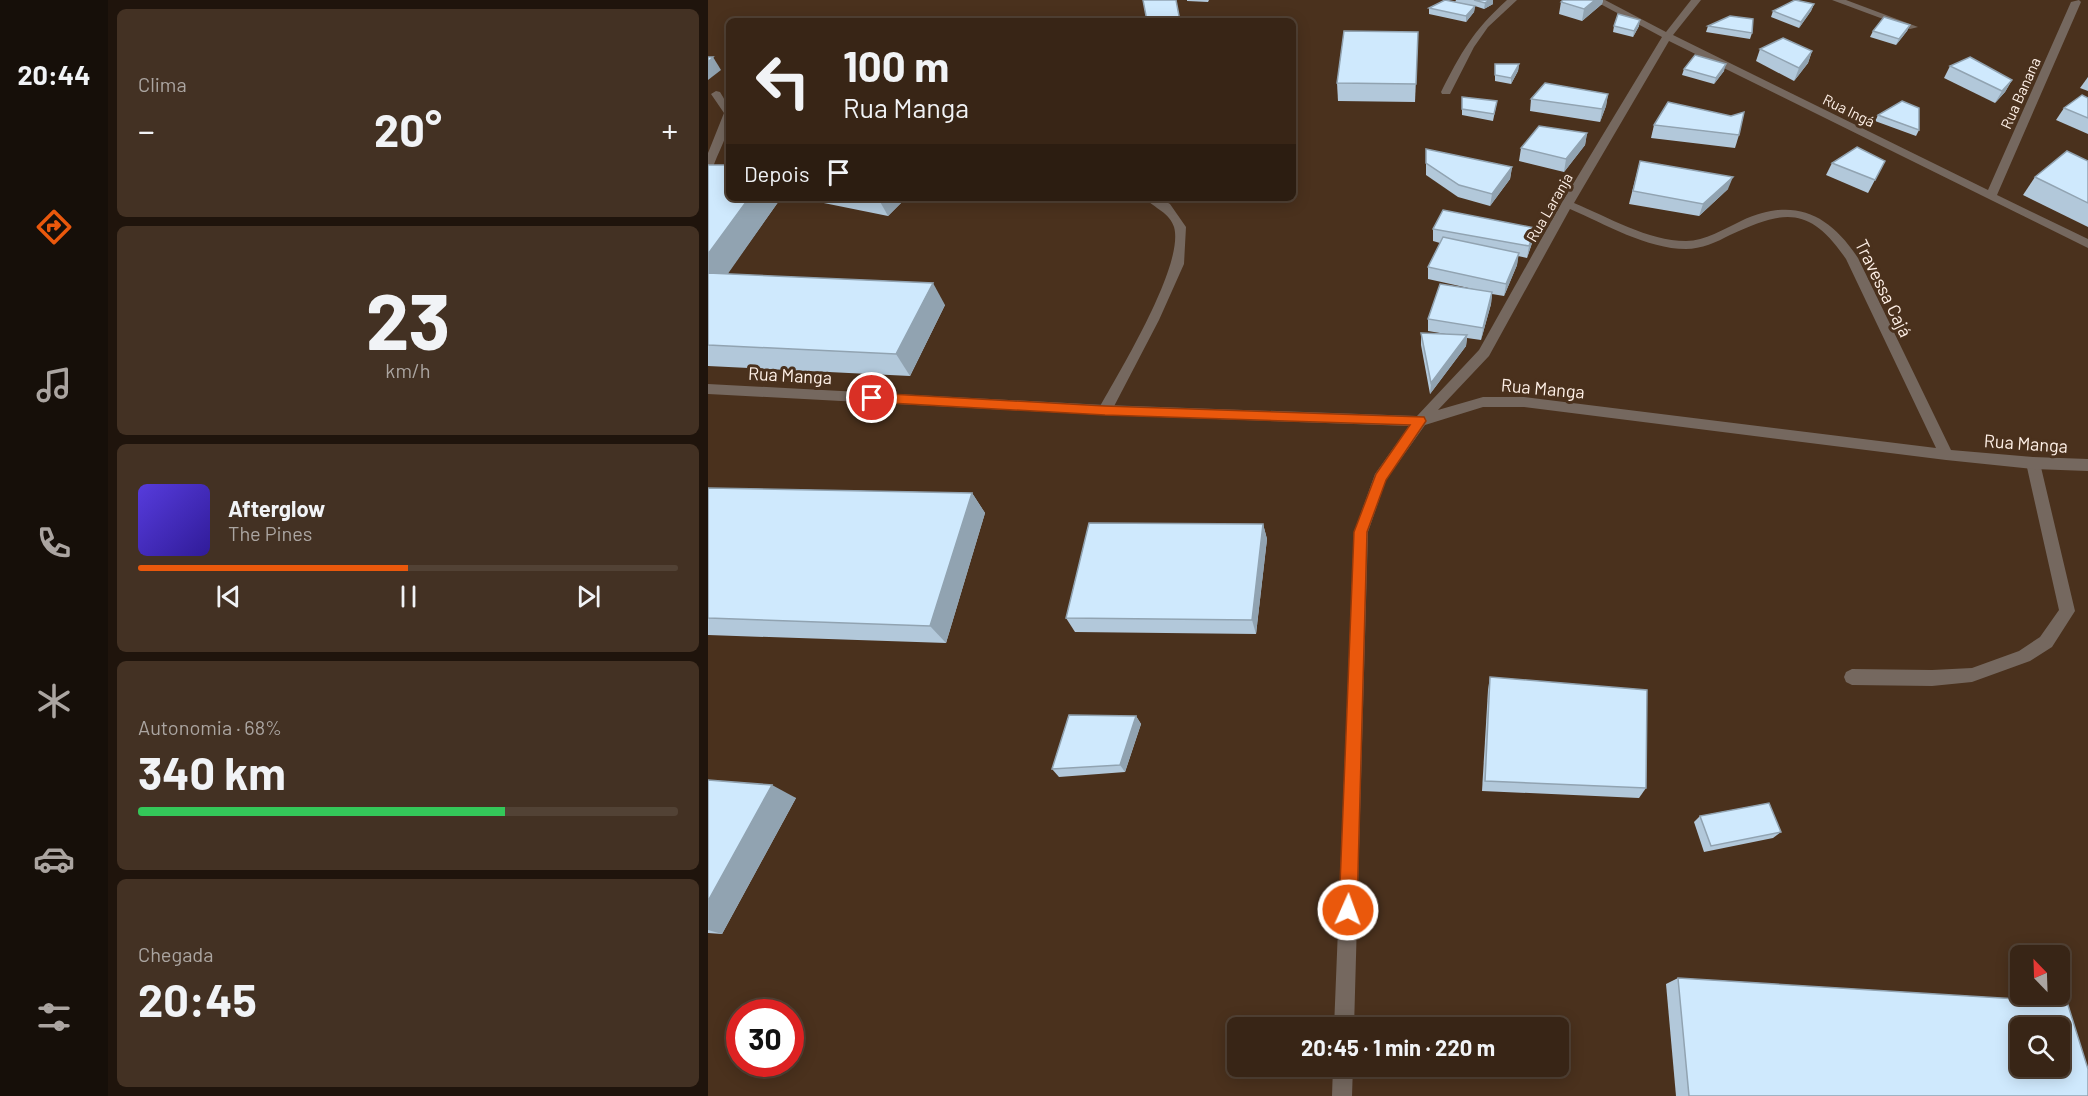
<!DOCTYPE html>
<html lang="pt">
<meta charset="utf-8">
<style>
:root{--surface:#382516;--page:#433123;--text:#f1f3f6;--muted:#aba5a1;--line:#524235;--accent:#ea580c}
body{margin:0;font-family:Barlow,sans-serif;background:var(--page);color:var(--text);height:100vh;display:flex;flex-direction:column;font-size:22px;white-space:nowrap}
*{box-sizing:border-box;margin:0}
p{font-size:20px;color:var(--muted)}
.icon{flex:none;width:33px;height:33px;fill:none;stroke:currentColor;stroke-width:2;stroke-linecap:round;stroke-linejoin:round}
.map{position:relative;flex:1;overflow:hidden}
.drawer{display:flex;flex-direction:column;gap:9px;padding:9px;background:#1f140c;width:600px}
.drawer>*{flex:none}
.top-card{position:absolute;left:18px;top:18px;width:570px;height:183px;border-radius:9px;box-shadow:0 3px 15px #0003,0 0 0 2px var(--line);background:#382516;color:var(--text);overflow:hidden}
.needle{width:39px;rotate:337deg}
.tools{position:absolute;left:1302px;top:945px;display:grid;gap:12px}
.tools a{display:grid;place-items:center;width:60px;height:60px;border-radius:9px;background:var(--surface);box-shadow:0 3px 15px #0003,0 0 0 2px var(--line);font-size:30px}
.speed{position:absolute;left:18px;top:999px;display:flex;gap:12px;font-size:30px;font-weight:700;text-align:center}
.speed>*{display:grid;place-content:center;width:78px;height:78px;border-radius:50%;background:var(--surface);box-shadow:0 3px 15px #0003,0 0 0 2px var(--line);line-height:1}
.speed .limit{border:9px solid #d22;background:#fff;color:#111}
.pin{position:absolute;display:grid;place-items:center;width:51px;height:51px;color:#fff;margin:-26px;border:3px solid #fff;border-radius:50%;box-shadow:0 2px 6px #0007}
.me{position:absolute;width:66px;margin:-33px;rotate:2deg;stroke-linejoin:round;filter:drop-shadow(0 0 4px #0008)}
.turn{display:flex;align-items:center;gap:21px;height:126px;padding:0 18px;font-size:27px}
.turn .icon{width:78px;height:78px;stroke-width:2.5}
.turn b{display:block;font-size:42px;line-height:51px}
.then{display:flex;align-items:center;height:57px;padding:0 18px;background:#0003;gap:12px;font-size:22px}
.big{font-size:45px;font-weight:700;line-height:1.1}
.drawer .tile{flex:1;display:flex;flex-direction:column;justify-content:center;gap:9px;min-width:0;padding:0 21px;border-radius:9px;background:var(--page)}
.drawer .dial{align-items:center;gap:0}
.dial b{font-size:78px;line-height:1}
.song{display:flex;align-items:center;gap:18px}
.cover{width:72px;height:72px;border-radius:9px;background:linear-gradient(135deg,hsl(250 70% 55%),hsl(250 70% 35%))}
.played{height:6px;border-radius:3px;background:linear-gradient(90deg,var(--accent) 50%,var(--line) 50%)}
.keys{display:flex;justify-content:space-around;direction:ltr}
.heat{display:flex;justify-content:space-between;align-items:center;font-size:33px;direction:ltr}
.charge{height:9px;border-radius:4px;background:linear-gradient(90deg,#34c759 68%,var(--line) 0)}
.trip{position:absolute;left:519px;top:1017px;width:342px;height:60px;border-radius:9px;background:var(--surface);box-shadow:0 3px 15px #0003,0 0 0 2px var(--line);font-weight:700;line-height:60px;text-align:center}
main{display:flex;flex:1;min-height:0}
.tab-bar{display:flex;flex-direction:column;width:108px;justify-content:space-around;align-items:center;background:#160f09;color:var(--muted)}
.tab-bar .icon{width:42px;height:42px}
.tab-bar .selected{color:var(--accent)}
.tab-bar b{font-size:27px;color:var(--text)}
.map>svg:first-child{display:block}
</style>
<main>
<nav class="tab-bar">
<b>20:44</b>
<svg class="icon selected" aria-label="directions" viewBox="0 0 24 24"><path d="M12 3l9 9-9 9-9-9zM9 14v-3h6M13 9l2 2-2 2"/></svg>
<svg class="icon" aria-label="music" viewBox="0 0 24 24"><path d="M9 18V5l10-2v13"/><circle cx="6" cy="18" r="3"/><circle cx="16" cy="16" r="3"/></svg>
<svg class="icon" aria-label="phone" viewBox="0 0 24 24"><path d="M5 4h4l2 5-3 2q2 4 5 5l2-3 5 2v4C11 20 4 13 5 4z"/></svg>
<svg class="icon" aria-label="climate" viewBox="0 0 24 24"><path d="M12 3v18M4 7l16 10M4 17L20 7"/></svg>
<svg class="icon" aria-label="car" viewBox="0 0 24 24"><path d="M5 17H2v-5l4-1 3-4h7l3 4 3 1v5h-3M9 17h6M6 11h13"/><circle cx="7" cy="17" r="2"/><circle cx="17" cy="17" r="2"/></svg>
<svg class="icon" aria-label="filters" viewBox="0 0 24 24"><path d="M4 7h16M4 17h16"/><circle cx="9" cy="7" r="2"/><circle cx="15" cy="17" r="2"/></svg>
</nav>
<section class="drawer">
<div class="tile"><p>Clima</p>
<div class="heat"><a>−</a><b class="big">20°</b><a>+</a></div>
</div>
<div class="tile dial"><b>23</b><p>km/h</p></div>
<div class="tile">
<div class="song"><i class="cover"></i><div><b>Afterglow</b><p>The Pines</p></div></div>
<div class="played"></div>
<div class="keys"><svg class="icon" aria-label="previous" viewBox="0 0 24 24"><path d="M18 5L8 12l10 7zM5 5v14"/></svg><svg class="icon" aria-label="pause" viewBox="0 0 24 24"><path d="M8 5v14M16 5v14"/></svg><svg class="icon" aria-label="next" viewBox="0 0 24 24"><path d="M6 5l10 7-10 7zM19 5v14"/></svg></div>
</div>
<div class="tile"><p>Autonomia · 68%</p><b class="big">340 km</b><div class="charge"></div></div>
<div class="tile"><p>Chegada</p><b class="big">20:45</b></div>
</section>
<div class="map">
<svg width="1380" height="1096" viewBox="0 0 1380 1096">
<rect width="100%" height="100%" fill="#4a311d"/>
<g fill="none" stroke-linecap="round" stroke-linejoin="round">
<g fill="#75685f" fill-rule="evenodd">
<path d="M437 198H451L462 204 478 227 476 264 451 320 402 414 397 415 390 410C410 374 477 265 466 227 462 213 446 208 437 198Z"/>
<path d="M1325 457 1330 459 1332 463 1367 611 1344 647 1322 661 1264 682 1224 686 1144 685 1138 682 1136 677 1138 672 1144 669 1224 670 1264 668 1311 651 1332 637 1351 610 1318 463 1320 459Z"/>
</g>
<g fill="#75685f" fill-rule="evenodd">
<path d="M799 0H809L780 27 766 47 742 94H734L733 92C754 51 764 32 799 0Z"/>
<path d="M885 0H897L958 32 983 0H993L965 35 1280 190 1363 2 1371 0 1373 2 1289 195 1380 239V248L961 41 866 203C900 217 940 241 978 241 997 241 1016 229 1033 221 1084 197 1120 212 1150 258L1243 450 1325 457 1380 459V471L1325 469 1238 460 816 407H775L717 425 678 480 660 532 646 1028H626L646 532 667 474 701 426 397 415 0 394V384L397 405 709 416 771 350 853 204 954 37ZM862 209C897 224 939 249 978 249 993 249 1009 242 1022 235 1076 210 1101 205 1138 259L1228 448 816 397H775L730 410 781 356Z"/>
<path d="M1124 0H1138L1210 27 1202 29Z"/>
<path d="M8 91 12 92C31 120 16 138 5 167L0 170V153L16 113 3 94Z"/>
<path d="M625 1066H645L644 1096H624Z"/>
</g>
</g>
<g fill="#b2c8da">
<path d="M479 0H501L500 2 479 1Z"/>
<path d="M748 0H785V4L776 9 767 6 766 12 758 22 721 14V8L767 6 747 2Z"/>
<path d="M855 0H895L894 4 874 21 851 14 853 2Z"/>
<path d="M1106 4 1103 11 1091 28 1063 17 1065 11Z"/>
<path d="M1202 25 1199 31 1188 45 1162 37 1165 31Z"/>
<path d="M906 26H931L925 37 905 32Z"/>
<path d="M1000 26 1044 33 1042 39 998 32Z"/>
<path d="M710 32 707 102 630 101 629 83Z"/>
<path d="M1052 49 1104 51 1100 63 1086 81 1048 61Z"/>
<path d="M787 64H811L810 71 803 84 787 81Z"/>
<path d="M1242 66 1304 80 1297 92 1287 103 1236 78Z"/>
<path d="M976 69 1016 71 1006 84 974 75Z"/>
<path d="M1380 77V91L1372 88Z"/>
<path d="M900 94 898 106 892 122 822 111 823 99Z"/>
<path d="M754 97 789 101 785 121 754 115Z"/>
<path d="M1380 98V134L1348 120 1356 108Z"/>
<path d="M1170 115 1211 130 1208 136 1167 121Z"/>
<path d="M946 125 1031 135 1027 148 943 138Z"/>
<path d="M879 133 877 145 856 172 811 161 813 148Z"/>
<path d="M718 149 804 167 802 179 782 206 750 197 718 175Z"/>
<path d="M932 161 1020 189 991 216 921 204Z"/>
<path d="M1177 161 1160 193 1118 175 1124 163Z"/>
<path d="M1380 161V227L1315 195 1327 177Z"/>
<path d="M0 165 21 198H73L19 274 237 305 202 376 0 366Z"/>
<path d="M91 198H198L180 216Z"/>
<path d="M827 228 825 240 819 258 810 256 809 265 796 296 784 294 783 304 773 340 759 338 758 346 722 394 713 345V333L738 334 720 331V319L765 289 720 279V267L732 243 725 241V229Z"/>
<path d="M0 488 264 493 277 513 238 643 0 635Z"/>
<path d="M555 524 559 539 548 634 367 632 358 618Z"/>
<path d="M782 677 938 788 931 798 774 791 780 690Z"/>
<path d="M428 716 433 724 417 772 351 777 344 769Z"/>
<path d="M0 780 88 798 14 934 0 933Z"/>
<path d="M992 816 1073 832 1065 838 996 852 986 822Z"/>
<path d="M970 978 1380 1096H968L958 984Z"/>
</g>
<g fill="#91a3b1">
<path d="M782 0H785V4L776 9 777 3Z"/>
<path d="M887 0H895L894 4 874 21 876 9Z"/>
<path d="M1106 4 1103 11 1091 28 1093 22Z"/>
<path d="M767 6 766 12 758 22V16Z"/>
<path d="M932 20 931 26 925 37 926 31Z"/>
<path d="M1202 25 1199 31 1188 45 1191 39Z"/>
<path d="M1104 51 1100 63 1086 81 1091 68Z"/>
<path d="M5 57 13 70 0 80V62Z"/>
<path d="M811 64 810 71 803 84V78Z"/>
<path d="M1018 64 1016 71 1006 84 1008 78Z"/>
<path d="M1304 80 1297 92 1287 103 1294 91Z"/>
<path d="M900 94 898 106 892 122 894 109Z"/>
<path d="M879 133 877 145 856 172 858 159Z"/>
<path d="M804 167 802 179 782 206 784 194Z"/>
<path d="M1025 177 1020 189 991 216 995 204Z"/>
<path d="M41 198H73L5 295 0 289V254Z"/>
<path d="M170 198H198L180 216Z"/>
<path d="M827 228 825 240 819 258 821 246Z"/>
<path d="M811 253 809 265 796 296 798 284Z"/>
<path d="M225 283 237 305 202 376 188 354Z"/>
<path d="M784 292 783 304 773 340 775 328Z"/>
<path d="M759 335 758 346 722 394 723 383Z"/>
<path d="M264 493 277 513 238 643 222 626Z"/>
<path d="M555 524 559 539 548 634 544 620Z"/>
<path d="M428 716 433 724 417 772 412 765Z"/>
<path d="M64 785 88 798 14 934 0 930V901Z"/>
</g>
<g fill="#cfe9fd" stroke="#91a3b1" stroke-width="1.5" fill-rule="evenodd">
<path d="M435 0H468L472 21H439Z"/>
<path d="M737 0 767 6 758 16 721 8Z"/>
<path d="M766 0H782L777 3Z"/>
<path d="M855 0H887L876 9 853 2Z"/>
<path d="M1087 0 1106 4 1093 22 1065 11Z"/>
<path d="M910 14 932 20 926 31 906 26Z"/>
<path d="M1022 16 1045 19 1044 33 1000 26Z"/>
<path d="M1176 17 1202 25 1191 39 1165 31Z"/>
<path d="M636 31 710 32 708 84 629 83Z"/>
<path d="M1075 38 1104 51 1091 68 1052 49Z"/>
<path d="M987 55 1018 64 1008 78 976 69Z"/>
<path d="M0 57H5L0 62Z"/>
<path d="M1262 57 1304 80 1294 91 1242 66Z"/>
<path d="M787 64H811L803 78 787 75Z"/>
<path d="M837 83 900 94 894 109 823 99Z"/>
<path d="M1374 95 1380 98V118L1356 108Z"/>
<path d="M754 97 789 101 786 114 754 109Z"/>
<path d="M1194 101 1211 108V130L1170 115Z"/>
<path d="M960 102 1023 116 1036 112 1031 135 946 125Z"/>
<path d="M831 126 879 133 858 159 813 148Z"/>
<path d="M1149 147 1177 161 1167 180 1124 163Z"/>
<path d="M718 149 804 167 784 194 751 185 718 163Z"/>
<path d="M1359 151 1380 161V203L1327 177Z"/>
<path d="M932 161 1025 177 995 204 925 191Z"/>
<path d="M0 165H21V198H41L0 254Z"/>
<path d="M735 210 827 228 821 246 725 229Z"/>
<path d="M735 237 811 253 798 284 720 267Z"/>
<path d="M0 273 225 283 188 354 0 345Z"/>
<path d="M732 284 784 292 775 328 720 319Z"/>
<path d="M713 333 759 335 723 383Z"/>
<path d="M0 488 264 493 222 626 0 618Z"/>
<path d="M381 523 555 524 544 620 358 618Z"/>
<path d="M782 677 939 690 938 788 777 781Z"/>
<path d="M361 715 428 716 412 765 344 769Z"/>
<path d="M0 780 64 785 0 901Z"/>
<path d="M1061 803 1073 832 1003 846 992 816Z"/>
<path d="M970 978 1359 1002 1380 1069V1096H981ZM1312 1028H1352V1066H1312Z"/>
</g>
<path fill="#ea580c" stroke="#983908" stroke-width="1.5" d="M164 393 397 406 716 417 718 421 716 424 678 480 659 532 649 910 646 916 640 918 634 916 631 910 646 532 668 474 702 425 397 415 164 402 158 398Z"/>
<g text-anchor="middle" dominant-baseline="central" stroke-width="6" stroke-linejoin="round" paint-order="stroke">
<g font-size="15" fill="#fff1e8" stroke="#4a311d">
<text transform="translate(1312 93) rotate(-66)">Rua Banana</text>
<text transform="translate(1141 110) rotate(26)">Rua Ingá</text>
<text transform="translate(841 207) rotate(-60)">Rua Laranja</text>
</g>
<g font-size="18" fill="#fff1e8" stroke="#4a311d">
<text transform="translate(1176 288) rotate(64)">Travessa Cajá</text>
<text transform="translate(82 375) rotate(3)">Rua Manga</text>
<text transform="translate(835 388) rotate(5)">Rua Manga</text>
<text transform="translate(1318 443) rotate(4)">Rua Manga</text>
</g>
</g>
</svg>
<div class="tools">
<a><svg class="needle" viewBox="-14 -14 28 28"><path d="M0-13l5 13h-10z" fill="#e53935"/><path d="M0 13l5-13h-10z" fill="#aba5a1"/></svg></a>
<a><svg class="icon" aria-label="search" viewBox="0 0 24 24"><circle cx="10" cy="10" r="6"/><path d="M15 15l6 6"/></svg></a>
</div>
<div class="speed"><div class="limit">30</div></div>
<div class="pin" style="left:164px;top:398px;background:#d93025"><svg class="icon" aria-label="arrive" viewBox="0 0 24 24"><path d="M6 21V4h12l-3 4 3 4H6"/></svg></div>
<svg class="me" style="left:640px;top:910px" viewBox="-20 -20 40 40"><circle r="17" fill="#ea580c" stroke="#fff" stroke-width="3"/><path d="M0-11L8 9 0 5-8 9z" fill="#fff"/></svg>
<div class="trip">20:45 · 1 min · 220 m</div>
<div class="top-card">
<div class="turn"><svg class="icon" aria-label="left" viewBox="0 0 24 24"><path d="M17 20v-9H6M10 6l-5 5 5 5"/></svg><div><b>100 m</b>Rua Manga</div></div>
<div class="then">Depois<svg class="icon" aria-label="arrive" viewBox="0 0 24 24"><path d="M6 21V4h12l-3 4 3 4H6"/></svg></div>
</div>
</div>
</main>
